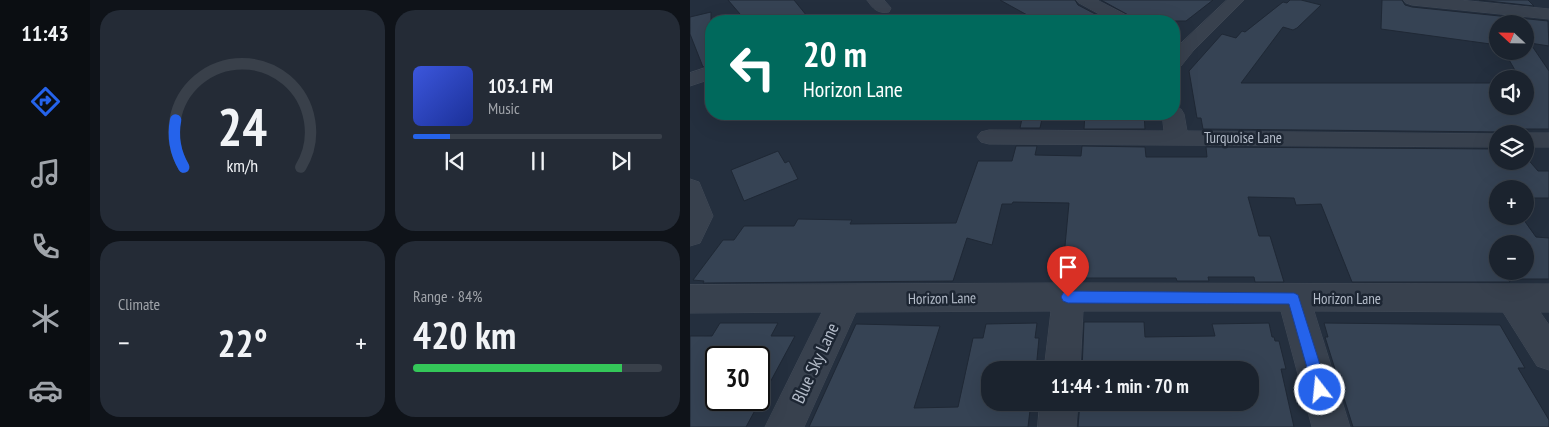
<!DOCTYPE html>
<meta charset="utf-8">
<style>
:root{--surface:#1b232e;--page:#242b36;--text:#f1f3f6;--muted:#a0a4aa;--line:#39404a;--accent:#2563eb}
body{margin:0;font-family:"PT Sans Narrow",sans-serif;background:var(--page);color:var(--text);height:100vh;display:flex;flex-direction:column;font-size:19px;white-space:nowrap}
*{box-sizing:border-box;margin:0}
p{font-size:16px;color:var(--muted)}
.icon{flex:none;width:28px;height:28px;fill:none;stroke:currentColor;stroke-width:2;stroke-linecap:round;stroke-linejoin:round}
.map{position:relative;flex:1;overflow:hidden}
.sheet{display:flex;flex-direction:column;gap:10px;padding:10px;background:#0f1319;width:600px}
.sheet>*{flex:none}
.guide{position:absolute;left:15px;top:15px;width:475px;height:105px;border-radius:20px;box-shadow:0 5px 20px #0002,0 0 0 1px var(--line);background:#00695c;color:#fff;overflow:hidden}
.needle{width:32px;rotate:292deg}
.controls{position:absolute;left:799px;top:15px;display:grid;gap:10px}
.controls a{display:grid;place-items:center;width:45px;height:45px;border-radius:50%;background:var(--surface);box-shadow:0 5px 20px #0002,0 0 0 1px var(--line);font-size:25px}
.speed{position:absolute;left:15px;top:346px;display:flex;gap:10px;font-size:25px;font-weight:700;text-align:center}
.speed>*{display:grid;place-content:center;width:65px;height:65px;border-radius:50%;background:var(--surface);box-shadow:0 5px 20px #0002,0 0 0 1px var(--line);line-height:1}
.speed .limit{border:2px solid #111;border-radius:8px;background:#fff;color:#111}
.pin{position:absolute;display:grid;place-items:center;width:42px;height:42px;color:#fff;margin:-51px -21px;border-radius:50% 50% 50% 0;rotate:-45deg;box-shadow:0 0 5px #0007}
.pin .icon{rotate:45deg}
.me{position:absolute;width:55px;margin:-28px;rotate:344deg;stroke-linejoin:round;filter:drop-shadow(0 0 4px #0008)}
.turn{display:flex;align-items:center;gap:18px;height:105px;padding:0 15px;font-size:22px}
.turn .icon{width:65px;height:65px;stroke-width:2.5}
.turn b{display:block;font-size:35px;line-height:42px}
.big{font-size:38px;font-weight:600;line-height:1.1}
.sheet .widget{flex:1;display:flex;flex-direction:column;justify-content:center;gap:8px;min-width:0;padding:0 18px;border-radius:20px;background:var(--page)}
.sheet .dial{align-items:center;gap:0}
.dial svg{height:130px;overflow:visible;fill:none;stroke:var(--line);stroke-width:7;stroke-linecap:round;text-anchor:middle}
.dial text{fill:var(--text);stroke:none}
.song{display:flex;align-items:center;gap:15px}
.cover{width:60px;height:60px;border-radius:8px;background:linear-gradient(135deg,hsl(230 70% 55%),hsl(230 70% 35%))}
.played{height:5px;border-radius:2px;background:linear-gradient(90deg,var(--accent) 15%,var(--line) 15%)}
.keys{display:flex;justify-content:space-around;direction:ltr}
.heat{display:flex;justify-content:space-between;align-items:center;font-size:28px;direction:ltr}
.charge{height:8px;border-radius:4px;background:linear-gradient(90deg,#34c759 84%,var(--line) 0)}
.sheet .tiles{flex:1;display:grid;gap:10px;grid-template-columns:repeat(2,1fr)}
.trip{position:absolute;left:291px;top:361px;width:278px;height:50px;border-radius:20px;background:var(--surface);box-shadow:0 5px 20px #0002,0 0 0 1px var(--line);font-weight:600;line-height:50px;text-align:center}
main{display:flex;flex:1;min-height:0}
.dock{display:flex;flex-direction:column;width:90px;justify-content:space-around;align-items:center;background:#0b0e12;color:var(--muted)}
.dock .icon{width:35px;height:35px}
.dock .selected{color:var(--accent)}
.dock b{font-size:22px;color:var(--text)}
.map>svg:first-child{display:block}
</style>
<main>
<nav class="dock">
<b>11:43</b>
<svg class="icon selected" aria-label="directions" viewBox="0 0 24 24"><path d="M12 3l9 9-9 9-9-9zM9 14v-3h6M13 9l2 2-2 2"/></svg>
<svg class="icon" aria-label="music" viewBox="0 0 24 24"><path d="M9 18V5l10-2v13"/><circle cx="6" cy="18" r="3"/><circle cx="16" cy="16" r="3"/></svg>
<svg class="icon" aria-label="phone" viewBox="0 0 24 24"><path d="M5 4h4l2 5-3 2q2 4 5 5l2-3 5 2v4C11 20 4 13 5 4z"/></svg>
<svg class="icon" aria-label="climate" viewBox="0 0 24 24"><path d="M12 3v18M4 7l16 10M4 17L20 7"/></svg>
<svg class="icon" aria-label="car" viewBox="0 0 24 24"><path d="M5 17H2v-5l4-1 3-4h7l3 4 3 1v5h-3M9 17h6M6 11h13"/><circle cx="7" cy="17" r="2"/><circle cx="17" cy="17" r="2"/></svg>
</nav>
<section class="sheet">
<div class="tiles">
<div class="widget dial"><svg viewBox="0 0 100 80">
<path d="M14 69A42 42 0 1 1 86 69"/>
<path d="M14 69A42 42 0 0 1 9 40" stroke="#2563eb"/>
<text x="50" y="56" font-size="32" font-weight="700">24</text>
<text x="50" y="72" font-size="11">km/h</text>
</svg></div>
<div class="widget">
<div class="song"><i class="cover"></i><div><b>103.1 FM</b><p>Music</p></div></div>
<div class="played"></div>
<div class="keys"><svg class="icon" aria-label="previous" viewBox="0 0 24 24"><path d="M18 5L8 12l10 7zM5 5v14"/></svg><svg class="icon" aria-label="pause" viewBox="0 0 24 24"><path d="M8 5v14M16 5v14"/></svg><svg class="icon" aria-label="next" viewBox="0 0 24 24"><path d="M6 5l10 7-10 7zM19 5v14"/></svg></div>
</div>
<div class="widget"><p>Climate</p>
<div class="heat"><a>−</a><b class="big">22°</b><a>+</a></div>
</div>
<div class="widget"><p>Range · 84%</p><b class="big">420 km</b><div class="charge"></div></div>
</div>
</section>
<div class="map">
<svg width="859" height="427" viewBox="0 0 859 427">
<rect width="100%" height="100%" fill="#242f3e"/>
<g fill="#364354" stroke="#1f2835" fill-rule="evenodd">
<path d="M38 0H104L121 21H56Z"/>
<path d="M310 0H385L388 5 409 16 395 21H348Z"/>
<path d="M411 0H523L496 21H457L442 17Z"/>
<path d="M600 0H611L631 5 607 28 603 30 593 27 551 83H808V106H835V79H830L814 51H835V24H808V45L691 29 692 0H712L715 5 722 7 858 21 859 46 840 43 859 71V129H811L815 134 812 132 513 129 511 118H507L499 71 532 34 546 38 552 31 555 32 593 2 597 3Z"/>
<path d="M789 0H838L844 6Z"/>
<path d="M21 12V64L13 67 0 34V17Z"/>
<path d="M333 114H353L350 128H330Z"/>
<path d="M395 114H454L455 129H394Z"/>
<path d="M326 146H347L345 155 391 156 392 146 455 147 456 157H517L516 147 808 149V161H835V156L848 171H859V198H835V189H808V216H831L846 237 859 238V279H818L820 282H662L631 204 606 205 604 198 558 197 569 236H580L594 282H565L564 277H518L519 281H487L486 278H372L379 203 323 202 322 204H312L302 245 277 238 263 281 13 283 14 281 3 280 33 240H44L54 226H104L108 219 162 220 160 224 266 223 288 161H322ZM808 244H835V271H808Z"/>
<path d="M88 151 95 163 99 161 108 179 54 201 41 170Z"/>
<path d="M394 322H454L455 337 525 336 522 324 579 323 582 337H584L585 341H589L596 369H591L604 427H388L390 402H560V370H392Z"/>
<path d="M30 323H88L81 336H105L56 427H0V336H22ZM26 358H69V400H26Z"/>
<path d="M347 323 345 338H349L346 370H300V402H341L338 427H119L166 324 250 326 224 408 268 407 283 338H293L296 324Z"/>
<path d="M634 323 810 325 835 368H828L859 420V427H663L635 337H638Z"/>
</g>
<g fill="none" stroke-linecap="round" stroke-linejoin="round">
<defs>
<g id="minor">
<path d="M177 0H194L201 8 199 12C188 14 183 9 177 0Z"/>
<path d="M387 0H407L440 17 443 21H422L389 3Z"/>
<path d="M537 0H554L503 51 491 66 484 68V50Z"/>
<path d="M714 0H770L859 9V19L722 5 716 3Z"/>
<path d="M21 66V79L0 86V73Z"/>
<path d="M484 108 491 109 494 114 497 131 812 134H808V147L299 144 291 142 287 137 291 132 299 130 474 131 472 114H484Z"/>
<path d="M835 133H859V147H835V134H831Z"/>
<path d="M0 179 9 182 23 216 10 243 0 246Z"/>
<path d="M378 283 859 284V312H850L859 325V370L847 366 813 312 624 311 660 427H622L591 311H393L390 370H354L361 311 166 312 114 427H75L132 312 0 313V285Z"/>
<path d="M350 402H388L386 427H348Z"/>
</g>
</defs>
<use href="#minor" stroke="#414a57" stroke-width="1"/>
<use href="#minor" fill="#38414e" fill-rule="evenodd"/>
</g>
<path fill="#2563eb" stroke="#184099" d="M378 291 604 293 608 295 638 390 636 396 630 398 625 396 599 304 378 303 373 301 371 297 373 293Z"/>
<g text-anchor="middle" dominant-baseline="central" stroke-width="5" stroke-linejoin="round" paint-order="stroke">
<g font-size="15" fill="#b4bcc9" stroke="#1d2633">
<text x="553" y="137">Turquoise Lane</text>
<text transform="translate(252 298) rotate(-1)">Horizon Lane</text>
<text x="657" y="298">Horizon Lane</text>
</g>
<g font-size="18" fill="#b4bcc9" stroke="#1d2633">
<text transform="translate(125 363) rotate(-65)">Blue Sky Lane</text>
</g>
</g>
</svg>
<div class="controls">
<a><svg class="needle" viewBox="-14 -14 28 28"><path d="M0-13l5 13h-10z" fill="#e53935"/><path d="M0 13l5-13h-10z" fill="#a0a4aa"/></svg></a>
<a><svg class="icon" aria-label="sound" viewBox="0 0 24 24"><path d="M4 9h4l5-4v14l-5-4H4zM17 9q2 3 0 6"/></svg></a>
<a><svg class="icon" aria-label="layers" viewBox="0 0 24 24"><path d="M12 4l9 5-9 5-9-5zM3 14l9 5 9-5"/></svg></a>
<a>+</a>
<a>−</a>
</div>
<div class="speed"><div class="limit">30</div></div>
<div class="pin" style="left:378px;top:297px;background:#d93025"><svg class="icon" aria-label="arrive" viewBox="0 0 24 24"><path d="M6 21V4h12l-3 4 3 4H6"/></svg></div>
<svg class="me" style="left:630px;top:390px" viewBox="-20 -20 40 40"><circle r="17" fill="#2563eb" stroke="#fff" stroke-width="3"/><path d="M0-11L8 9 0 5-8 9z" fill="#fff"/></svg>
<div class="trip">11:44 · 1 min · 70 m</div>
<div class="guide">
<div class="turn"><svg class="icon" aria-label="left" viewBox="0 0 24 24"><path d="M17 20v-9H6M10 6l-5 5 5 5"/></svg><div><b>20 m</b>Horizon Lane</div></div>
</div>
</div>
</main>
